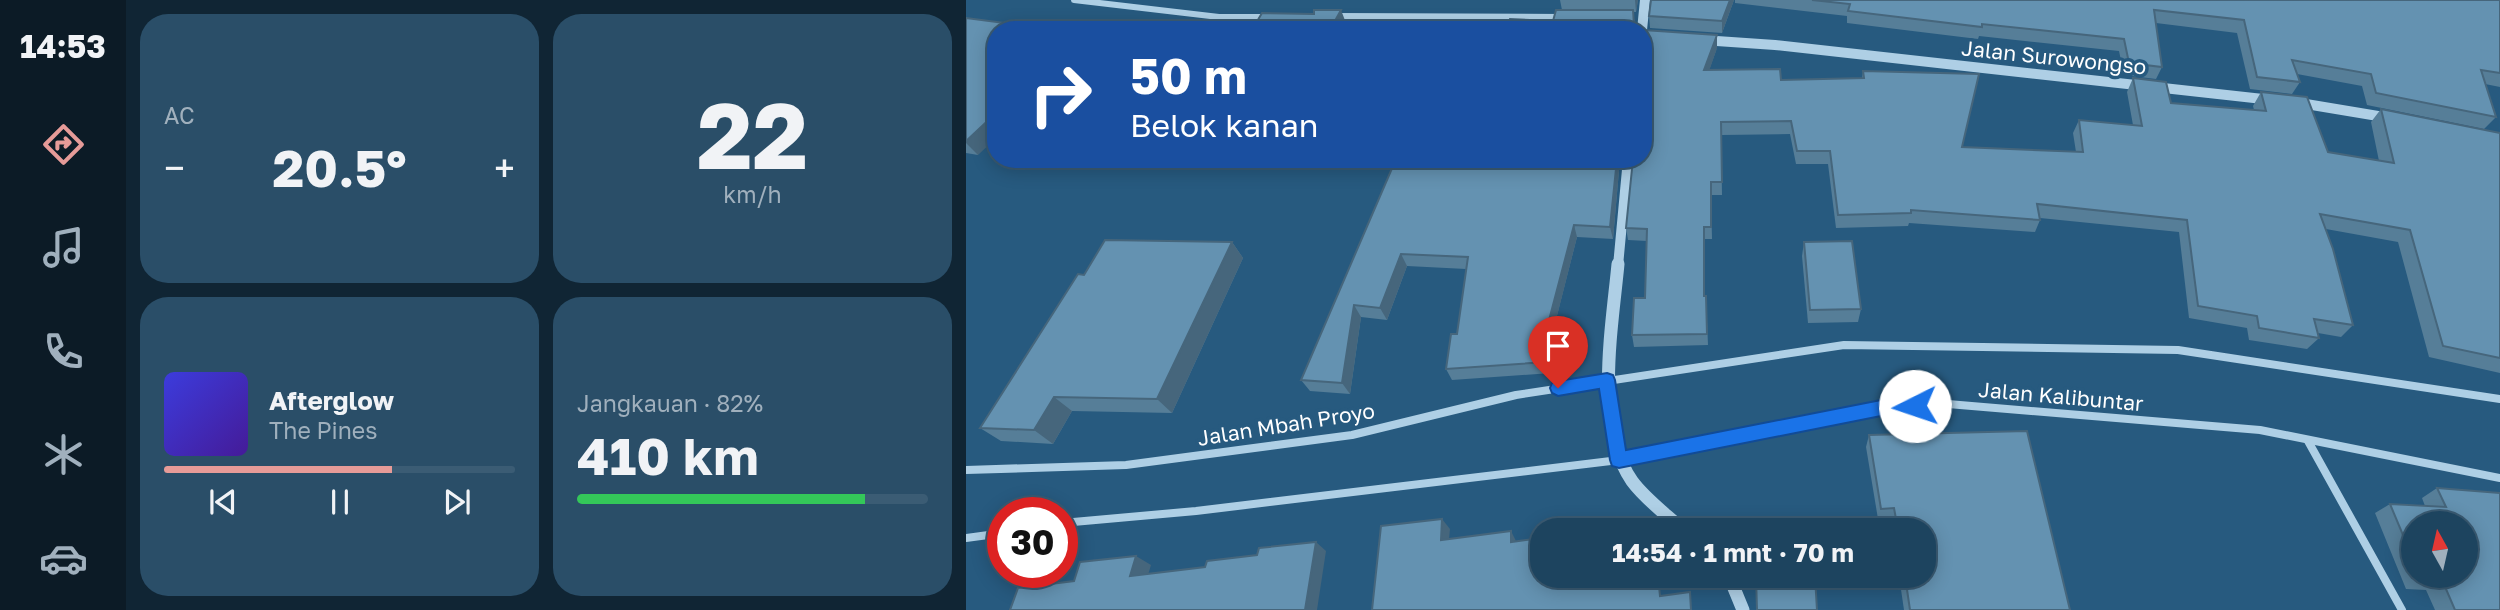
<!DOCTYPE html>
<html lang="id">
<meta charset="utf-8">
<style>
:root{--surface:#1d445f;--page:#2a4e68;--text:#f1f3f6;--muted:#a0b0bd;--line:#3b5c74;--accent:#e69b98}
body{margin:0;font-family:"Golos Text",sans-serif;background:var(--page);color:var(--text);height:100vh;display:flex;flex-direction:column;font-size:26px;white-space:nowrap}
*{box-sizing:border-box;margin:0}
p{font-size:23px;color:var(--muted)}
.icon{flex:none;width:38px;height:38px;fill:none;stroke:currentColor;stroke-width:2;stroke-linecap:round;stroke-linejoin:round}
.map{position:relative;flex:1;overflow:hidden}
.panel{display:flex;flex-direction:column;gap:14px;padding:14px;background:#102534;width:840px}
.panel>*{flex:none}
.top-card{position:absolute;left:21px;top:21px;width:665px;height:147px;border-radius:28px;box-shadow:0 4px 18px #0003,0 0 0 2px var(--line);background:#1a4fa0;color:#fff;overflow:hidden}
.needle{width:46px;rotate:352deg}
.controls{position:absolute;left:1435px;top:511px;display:grid;gap:14px}
.controls a{display:grid;place-items:center;width:77px;height:77px;border-radius:50%;background:var(--surface);box-shadow:0 4px 18px #0003,0 0 0 2px var(--line);font-size:35px}
.speed{position:absolute;left:21px;top:497px;display:flex;gap:14px;font-size:35px;font-weight:700;text-align:center}
.speed>*{display:grid;place-content:center;width:91px;height:91px;border-radius:50%;background:var(--surface);box-shadow:0 4px 18px #0003,0 0 0 2px var(--line);line-height:1}
.speed .limit{border:10px solid #d22;background:#fff;color:#111}
.pin{position:absolute;display:grid;place-items:center;width:60px;height:60px;color:#fff;margin:-72px -30px;border-radius:50% 50% 50% 0;rotate:-45deg;box-shadow:0 0 7px #0007}
.pin .icon{rotate:45deg}
.me{position:absolute;width:77px;margin:-38px;rotate:266deg;stroke-linejoin:round;filter:drop-shadow(0 0 5px #0008)}
.turn{display:flex;align-items:center;gap:24px;height:147px;padding:0 28px;font-size:32px}
.turn .icon{width:91px;height:91px;stroke-width:2.5}
.turn b{display:block;font-size:49px;line-height:60px}
.big{font-size:52px;font-weight:700;line-height:1.1}
.panel .card{flex:1;display:flex;flex-direction:column;justify-content:center;gap:10px;min-width:0;padding:0 24px;border-radius:28px;background:var(--page)}
.panel .dial{align-items:center;gap:0}
.dial b{font-size:91px;line-height:1}
.song{display:flex;align-items:center;gap:21px}
.cover{width:84px;height:84px;border-radius:10px;background:linear-gradient(135deg,hsl(240 70% 55%),hsl(260 70% 35%))}
.played{height:7px;border-radius:4px;background:linear-gradient(90deg,var(--accent) 65%,var(--line) 65%)}
.keys{display:flex;justify-content:space-around;direction:ltr}
.heat{display:flex;justify-content:space-between;align-items:center;font-size:38px;direction:ltr}
.charge{height:10px;border-radius:5px;background:linear-gradient(90deg,#34c759 82%,var(--line) 0)}
.panel .tiles{flex:1;display:grid;gap:14px;grid-template-columns:repeat(2,1fr)}
.trip{position:absolute;left:564px;top:518px;width:406px;height:70px;border-radius:28px;background:var(--surface);box-shadow:0 4px 18px #0003,0 0 0 2px var(--line);font-weight:700;line-height:70px;text-align:center}
main{display:flex;flex:1;min-height:0}
.menu{display:flex;flex-direction:column;width:126px;justify-content:space-around;align-items:center;background:#0c1b26;color:var(--muted)}
.menu .icon{width:49px;height:49px}
.menu .selected{color:var(--accent)}
.menu b{font-size:32px;color:var(--text)}
.map>svg:first-child{display:block}
</style>
<main>
<nav class="menu">
<b>14:53</b>
<svg class="icon selected" aria-label="directions" viewBox="0 0 24 24"><path d="M12 3l9 9-9 9-9-9zM9 14v-3h6M13 9l2 2-2 2"/></svg>
<svg class="icon" aria-label="music" viewBox="0 0 24 24"><path d="M9 18V5l10-2v13"/><circle cx="6" cy="18" r="3"/><circle cx="16" cy="16" r="3"/></svg>
<svg class="icon" aria-label="phone" viewBox="0 0 24 24"><path d="M5 4h4l2 5-3 2q2 4 5 5l2-3 5 2v4C11 20 4 13 5 4z"/></svg>
<svg class="icon" aria-label="climate" viewBox="0 0 24 24"><path d="M12 3v18M4 7l16 10M4 17L20 7"/></svg>
<svg class="icon" aria-label="car" viewBox="0 0 24 24"><path d="M5 17H2v-5l4-1 3-4h7l3 4 3 1v5h-3M9 17h6M6 11h13"/><circle cx="7" cy="17" r="2"/><circle cx="17" cy="17" r="2"/></svg>
</nav>
<section class="panel">
<div class="tiles">
<div class="card"><p>AC</p>
<div class="heat"><a>−</a><b class="big">20.5°</b><a>+</a></div>
</div>
<div class="card dial"><b>22</b><p>km/h</p></div>
<div class="card">
<div class="song"><i class="cover"></i><div><b>Afterglow</b><p>The Pines</p></div></div>
<div class="played"></div>
<div class="keys"><svg class="icon" aria-label="previous" viewBox="0 0 24 24"><path d="M18 5L8 12l10 7zM5 5v14"/></svg><svg class="icon" aria-label="pause" viewBox="0 0 24 24"><path d="M8 5v14M16 5v14"/></svg><svg class="icon" aria-label="next" viewBox="0 0 24 24"><path d="M6 5l10 7-10 7zM19 5v14"/></svg></div>
</div>
<div class="card"><p>Jangkauan · 82%</p><b class="big">410 km</b><div class="charge"></div></div>
</div>
</section>
<div class="map">
<svg width="1534" height="610" viewBox="0 0 1534 610">
<rect width="100%" height="100%" fill="#275a7f"/>
<g fill="none" stroke-linecap="round" stroke-linejoin="round">
<g stroke="#aecfe5" stroke-width="6">
<path d="M108 0 253 17H303"/>
<path d="M368 16 597 17"/>
</g>
<g stroke="#aecfe5" stroke-width="8">
<path d="M1342 441 1436 610"/>
<path d="M0 470 160 465 386 435 550 395 878 345 1212 350 1534 399"/>
<path d="M96 523 230 511 653 460 915 408 982 404 1294 430 1534 478"/>
<path d="M0 538 37 533"/>
</g>
<g stroke="#aecfe5" stroke-width="10">
<path d="M676 30 679 0"/>
<path d="M736 40 809 45 1306 100"/>
<path d="M1328 102 1424 118"/>
<path d="M652 266 662 159"/>
</g>
<g stroke="#aecfe5" stroke-width="13">
<path d="M652 264C646 328 628 426 666 481 679 499 701 515 717 530"/>
<path d="M763 576 777 610"/>
</g>
</g>
<g fill="#567e98" fill-rule="evenodd">
<path d="M594 0H672L670 12H667L669 25 674 30 587 21 596 10Z"/>
<path d="M685 0H768L756 33 684 28 683 16Z"/>
<path d="M769 0H1534V87L1519 84 1530 117 1518 129 1401 105 1396 86 1331 74 1334 82 1326 94 1284 89 1271 33 1190 23 1196 67 1190 79 1158 75 1153 51 1013 36 1012 39 881 23V16L769 3Z"/>
<path d="M0 18 12 155 0 153Z"/>
<path d="M751 48 743 70 815 80 896 78 897 71 996 147 1110 152 1107 133 1113 120 1167 125 1161 92 1167 78 1205 103 1288 110 1287 106 1295 92 1362 152 1413 161 1405 122 1415 109 1534 133V373L1463 357 1432 242 1360 229 1387 325 1375 337 1352 333 1353 338 1341 349 1283 340 1281 328 1223 318 1213 232 1074 218V220L1069 232 943 223 942 226 870 228 862 164H830L824 134 755 135 756 195H745L746 239H738V296H740L742 345 668 347 666 335 679 298 681 241 662 240 660 228Z"/>
<path d="M430 159H654L647 239 611 237 588 327H596L600 339 599 372 486 380 480 369 491 334 500 269 441 266 421 320 395 317 384 394 344 391 335 380Z"/>
<path d="M266 242 277 258 206 413 106 411 87 444 35 441 14 428 118 275Z"/>
<path d="M838 242 895 309 892 322 842 323 836 256Z"/>
<path d="M903 435 1104 610H938L933 576H957V530H926L924 519H912L900 447Z"/>
<path d="M1471 488 1534 610H1469L1460 590 1440 589 1409 513 1424 504 1459 506 1456 498ZM1447 523 1500 576H1447Z"/>
</g>
<g fill="#46667c">
<path d="M669 0H672L670 12Z"/>
<path d="M764 0H768L756 33V21Z"/>
<path d="M375 10 380 23 377 30H364Z"/>
<path d="M751 35V48L739 83 738 70Z"/>
<path d="M30 113V138L12 155 0 143V141Z"/>
<path d="M651 159H654L647 239 644 227Z"/>
<path d="M608 225 611 237 585 340 581 328Z"/>
<path d="M266 242 277 258 206 413 191 399Z"/>
<path d="M435 254 441 266 421 320 414 308Z"/>
<path d="M388 305 395 317 384 394 376 383Z"/>
<path d="M596 327 600 339 599 372 595 361Z"/>
<path d="M88 397 106 411 87 444 68 430Z"/>
<path d="M476 519 484 529 482 550 475 540Z"/>
<path d="M545 531 550 541V552L545 542Z"/>
<path d="M350 542 360 551 351 610H339Z"/>
<path d="M170 556 185 565 179 585 164 576Z"/>
</g>
<g fill="#6492b1" stroke="#46667c" stroke-width="2">
<path d="M685 0H764L756 21 683 16Z"/>
<path d="M846 0H1534V73L1515 70 1530 117 1410 93 1405 74 1326 60 1334 82 1291 77 1278 20 1188 10 1196 67 1163 63 1158 39 1016 24V27L882 11 884 4Z"/>
<path d="M348 10H375L364 30H286L296 13 348 14Z"/>
<path d="M590 10H667L668 25 674 30H677H540L544 19 587 21Z"/>
<path d="M0 18 91 30H30V113L0 141Z"/>
<path d="M118 28 132 30H116Z"/>
<path d="M677 30 751 35 738 70 814 69 815 80 898 78 897 71 1013 74 996 147 1117 152 1113 120 1176 126 1167 78 1200 82 1205 103 1300 111 1295 92 1341 97 1362 152 1428 163 1415 109 1534 133V358L1477 346 1444 230 1354 214 1367 249 1387 325 1348 319 1353 338 1293 328 1291 316 1232 306 1221 220 1071 204 1074 220 945 210V213L872 215 864 151H831L825 121 755 122 756 182H745V227H738V296H740L741 334 666 335 668 298H679L681 229 660 228 667 159H677Z"/>
<path d="M430 159H651L644 227 608 225 581 328 596 327 595 361 480 369 485 334H491L502 257 435 254 414 308 388 305 376 383 335 380Z"/>
<path d="M139 240 266 242 191 399 88 397 68 430 14 428 112 274 118 275Z"/>
<path d="M886 241 895 309 844 310 838 242Z"/>
<path d="M1061 431 1104 610H944L939 576H957V530H932L928 508 915 509 903 435Z"/>
<path d="M1471 488 1534 493V610H1489L1477 582 1456 580 1454 576H1500V523H1447V559L1424 504 1480 507Z"/>
<path d="M476 519 475 540 545 531V542L576 538V576H692L694 596 724 592 725 610H406L415 526Z"/>
<path d="M350 542 339 610H44L52 588 108 581 114 562 170 556 164 576 239 567 241 561 291 555 293 548Z"/>
<path d="M790 576H849L851 610H791Z"/>
</g>
<path fill="#1a73e8" stroke="#114b97" stroke-width="2" d="M641 373 647 375 649 380 660 450 915 400 949 398 955 401 957 406 955 411 915 416 653 468 646 466 644 460 633 389 592 396 586 393 584 388 586 383 592 381Z"/>
<g text-anchor="middle" dominant-baseline="central" stroke-width="7" stroke-linejoin="round" paint-order="stroke">
<g font-size="21" fill="#fff" stroke="#275a7f">
<text transform="translate(1088 57) rotate(6)">Jalan Surowongso</text>
<text transform="translate(1095 396) rotate(5)">Jalan Kalibuntar</text>
<text transform="translate(320 424) rotate(-9)">Jalan Mbah Proyo</text>
</g>
</g>
</svg>
<div class="controls">
<a><svg class="needle" viewBox="-14 -14 28 28"><path d="M0-13l5 13h-10z" fill="#e53935"/><path d="M0 13l5-13h-10z" fill="#a0b0bd"/></svg></a>
</div>
<div class="speed"><div class="limit">30</div></div>
<div class="pin" style="left:592px;top:388px;background:#d93025"><svg class="icon" aria-label="arrive" viewBox="0 0 24 24"><path d="M6 21V4h12l-3 4 3 4H6"/></svg></div>
<svg class="me" style="left:949px;top:406px" viewBox="-20 -20 40 40"><circle r="19" fill="#fff"/><path d="M0-13L10 11 0 6-10 11z" fill="#1a73e8"/></svg>
<div class="trip">14:54 · 1 mnt · 70 m</div>
<div class="top-card">
<div class="turn"><svg class="icon" aria-label="right" viewBox="0 0 24 24"><path d="M7 20v-9h11M14 6l5 5-5 5"/></svg><div><b>50 m</b>Belok kanan</div></div>
</div>
</div>
</main>
